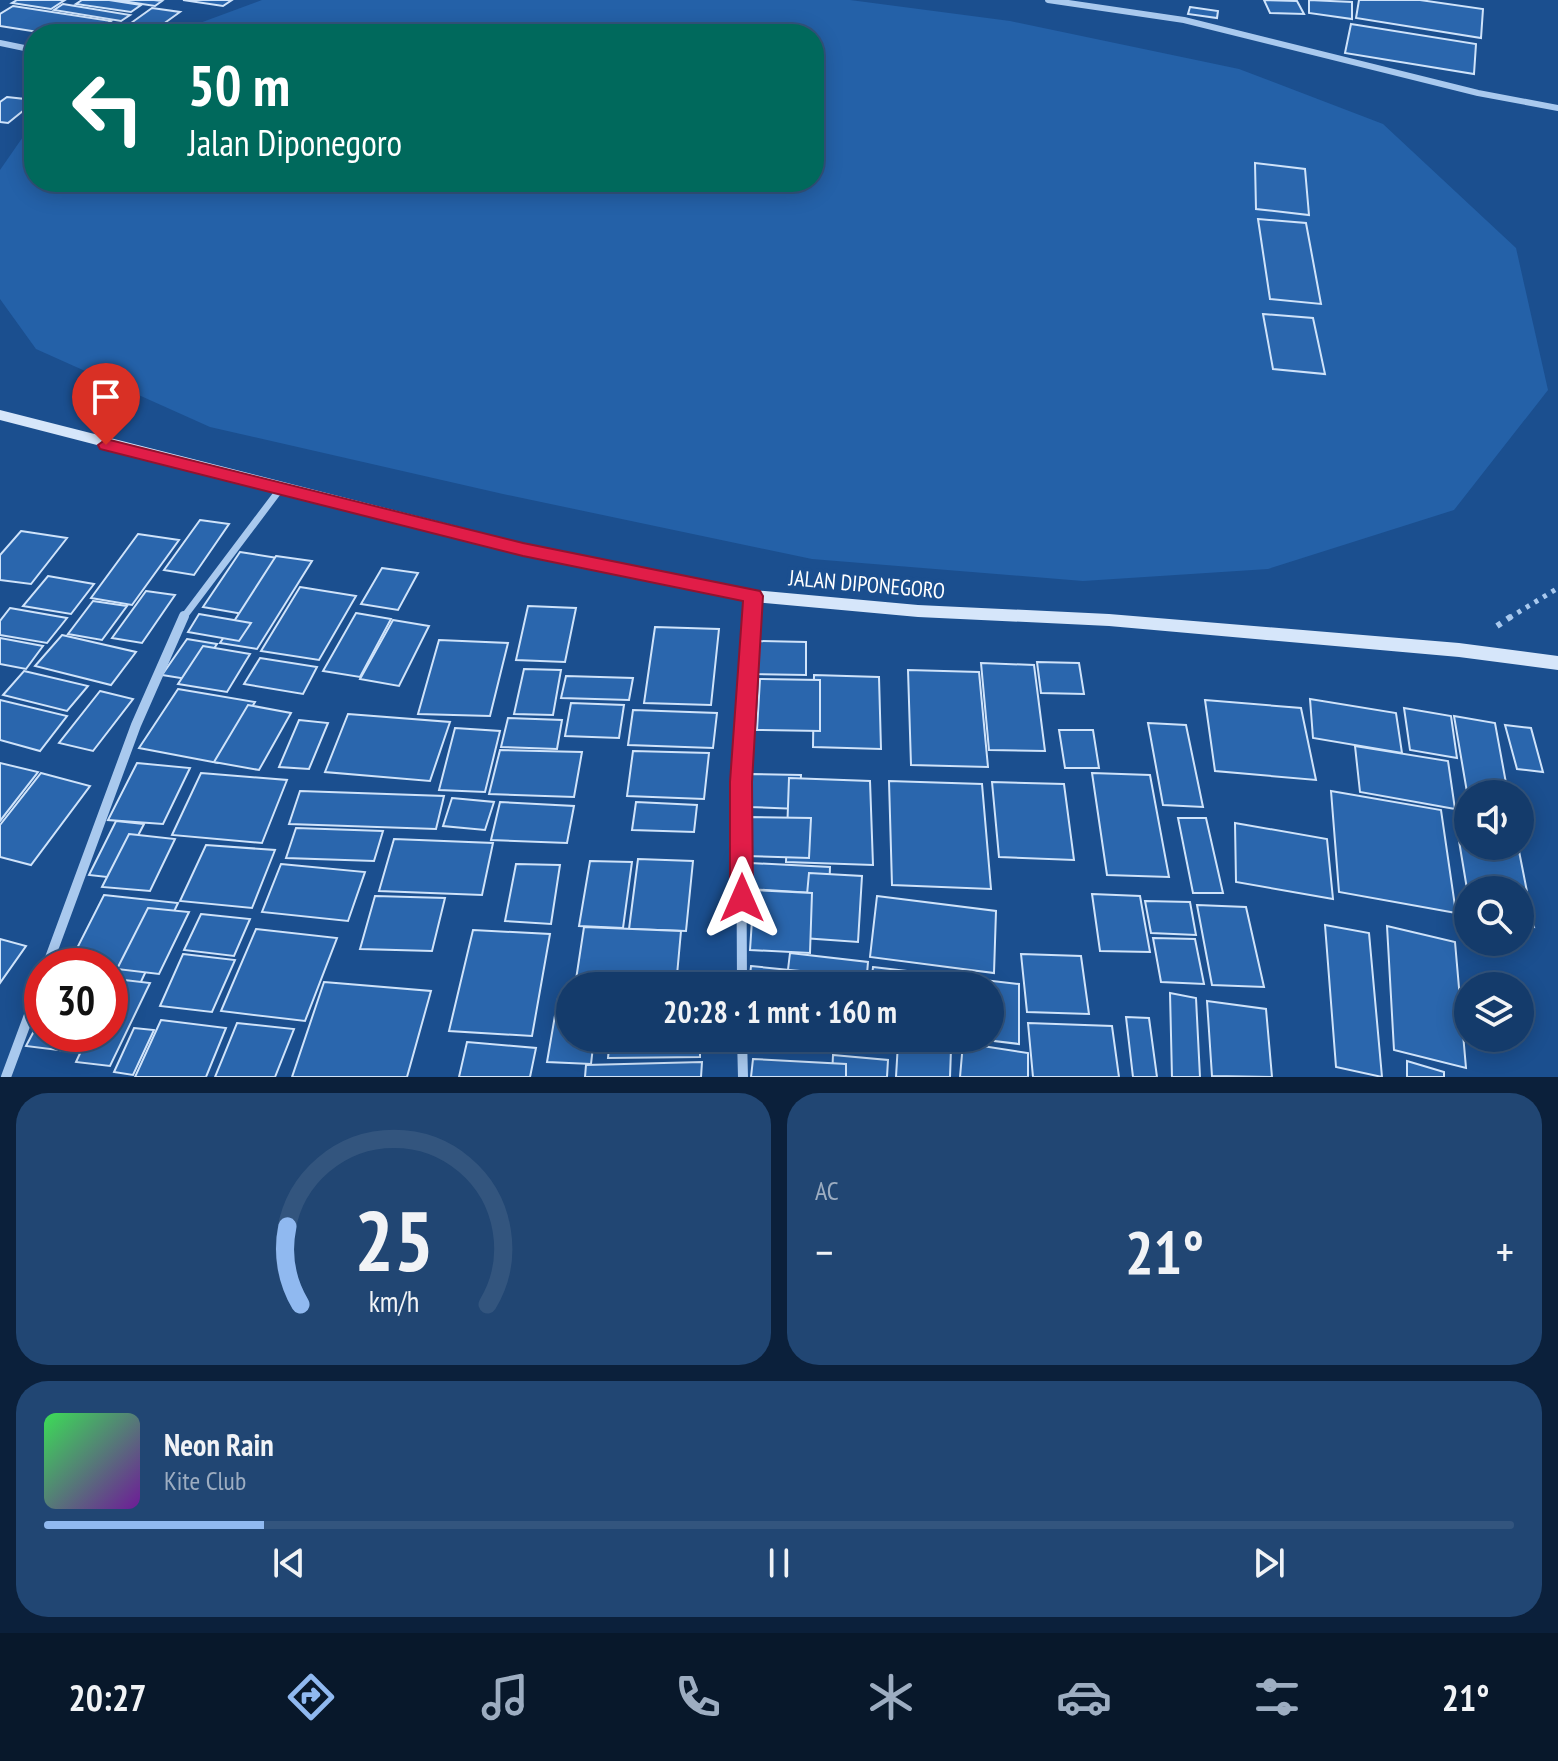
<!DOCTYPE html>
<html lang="id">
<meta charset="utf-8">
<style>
:root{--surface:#143b6b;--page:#214673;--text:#f1f3f6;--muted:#9dadc1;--line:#33557e;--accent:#90b9f0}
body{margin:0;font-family:"PT Sans Narrow",sans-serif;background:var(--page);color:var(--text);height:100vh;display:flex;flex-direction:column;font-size:30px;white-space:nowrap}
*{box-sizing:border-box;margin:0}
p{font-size:26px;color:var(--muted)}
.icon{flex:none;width:44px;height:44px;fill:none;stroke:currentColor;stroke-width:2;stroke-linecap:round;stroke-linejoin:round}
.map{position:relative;height:1077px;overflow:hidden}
.side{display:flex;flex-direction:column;gap:16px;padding:16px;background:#0b203b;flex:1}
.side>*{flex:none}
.top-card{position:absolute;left:24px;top:24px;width:800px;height:168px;border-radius:32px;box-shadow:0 4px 20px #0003,0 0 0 2px var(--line);background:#00695c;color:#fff;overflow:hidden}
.fabs{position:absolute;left:1454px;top:780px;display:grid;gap:16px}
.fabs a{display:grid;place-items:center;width:80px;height:80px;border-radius:50%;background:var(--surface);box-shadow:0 4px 20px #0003,0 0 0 2px var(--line);font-size:40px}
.speed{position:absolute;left:24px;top:948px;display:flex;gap:16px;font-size:40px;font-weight:700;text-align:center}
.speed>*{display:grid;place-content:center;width:104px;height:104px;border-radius:50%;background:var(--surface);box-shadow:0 4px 20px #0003,0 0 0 2px var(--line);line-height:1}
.speed .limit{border:12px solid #d22;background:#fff;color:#111}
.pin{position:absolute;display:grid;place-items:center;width:68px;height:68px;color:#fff;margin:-82px -34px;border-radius:50% 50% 50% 0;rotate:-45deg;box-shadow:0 0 8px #0007}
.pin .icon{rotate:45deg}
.me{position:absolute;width:88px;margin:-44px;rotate:0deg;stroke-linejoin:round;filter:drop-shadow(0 0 6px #0008)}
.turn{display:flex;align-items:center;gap:28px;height:168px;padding:0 32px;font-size:36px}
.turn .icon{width:104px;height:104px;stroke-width:2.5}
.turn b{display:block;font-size:56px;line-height:68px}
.big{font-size:60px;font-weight:700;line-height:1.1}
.side .card{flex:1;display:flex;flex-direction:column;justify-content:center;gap:12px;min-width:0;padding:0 28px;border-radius:32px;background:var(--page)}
.side .dial{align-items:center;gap:0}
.dial svg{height:208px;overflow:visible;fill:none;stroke:var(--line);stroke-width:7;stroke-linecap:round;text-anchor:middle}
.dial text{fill:var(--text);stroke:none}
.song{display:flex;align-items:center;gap:24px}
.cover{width:96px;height:96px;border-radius:12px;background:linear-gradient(135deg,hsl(130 70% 55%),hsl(280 70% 35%))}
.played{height:8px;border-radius:4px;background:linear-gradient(90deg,var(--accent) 15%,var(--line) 15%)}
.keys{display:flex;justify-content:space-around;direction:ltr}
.heat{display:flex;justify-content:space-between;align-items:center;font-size:44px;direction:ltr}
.side .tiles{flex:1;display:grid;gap:16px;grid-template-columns:1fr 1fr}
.card:last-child{grid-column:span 2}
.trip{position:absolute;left:556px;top:972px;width:448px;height:80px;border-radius:40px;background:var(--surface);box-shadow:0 4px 20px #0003,0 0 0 2px var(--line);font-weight:700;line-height:80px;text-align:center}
.tab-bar{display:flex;height:128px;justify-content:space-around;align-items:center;background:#08182b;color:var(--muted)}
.tab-bar .icon{width:56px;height:56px}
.tab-bar .current{color:var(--accent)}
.tab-bar b{font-size:36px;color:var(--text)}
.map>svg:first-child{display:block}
</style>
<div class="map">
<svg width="1558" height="1077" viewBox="0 0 1558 1077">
<rect width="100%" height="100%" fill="#1b4f8f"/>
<path fill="#2461a8" d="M262 0H850L1010 21 1239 69 1383 124 1516 248 1548 390 1454 510 1268 569 1083 581 812 559 503 494 210 427 36 349 0 299V170L34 121V182H814V34H170Z"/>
<g fill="#2a66ad" stroke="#cfe3fa" stroke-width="2">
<path d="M17 0H65L51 9 12 3Z"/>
<path d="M82 0H109L141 5 131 12 76 4Z"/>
<path d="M116 0H154L162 1 155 6Z"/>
<path d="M183 0H232L223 6Z"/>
<path d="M1264 0 1297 1 1304 14 1270 13Z"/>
<path d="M1309 0 1352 2V19L1309 13Z"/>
<path d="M1359 0H1420L1483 9 1481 38 1356 18Z"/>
<path d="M63 4 130 15 121 21 54 10Z"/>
<path d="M13 6 111 21 92 34H51L0 26V14Z"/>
<path d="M1190 7 1218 11 1217 18 1188 14Z"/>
<path d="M152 8 180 12 159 27 131 23Z"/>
<path d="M1351 24 1476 44 1474 74 1345 53Z"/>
<path d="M7 97 34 100V102L8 123 0 122V102Z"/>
<path d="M1255 163 1305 169 1309 215 1256 209Z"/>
<path d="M1258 219 1306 223 1321 304 1270 299Z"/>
<path d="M1263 314 1313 318 1325 374 1273 369Z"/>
<path d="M200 520 229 524 194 575 164 570Z"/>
<path d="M21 531 67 538 31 584 0 580V555Z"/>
<path d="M138 534 179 540 132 605 91 598Z"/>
<path d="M240 552 296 561 260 617 203 607Z"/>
<path d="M276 556 312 561 257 649 220 643Z"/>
<path d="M382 568 418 573 398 610 361 604Z"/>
<path d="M48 576 94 584 71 614 23 606Z"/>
<path d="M300 587 356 596 319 660 261 651Z"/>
<path d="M146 591 175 595 142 643 112 638Z"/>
<path d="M93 601 127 606 102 640 68 634Z"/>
<path d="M528 606 576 608 565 662 516 660Z"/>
<path d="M10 608 67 618 47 643 0 635V621Z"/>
<path d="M356 613 391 619 360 677 323 671Z"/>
<path d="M199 614 251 623 239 641 188 632Z"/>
<path d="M393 620 429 626 399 686 360 679Z"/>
<path d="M655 627 719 629 711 705 644 703Z"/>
<path d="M62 635 136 652 111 685 35 666Z"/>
<path d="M0 638 43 646 26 669 0 664Z"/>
<path d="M187 639 217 644 193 680 162 675Z"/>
<path d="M439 640 508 643 490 716 418 714Z"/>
<path d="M756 641 806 642V675L754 674Z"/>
<path d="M203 646 250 654 227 692 178 684Z"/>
<path d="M260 658 317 667 303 694 244 684Z"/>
<path d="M1037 662 1079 663 1084 694 1041 693Z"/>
<path d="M981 663 1034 665 1045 751 989 750Z"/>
<path d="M524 669 561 670 553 715 514 714Z"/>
<path d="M908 670 979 672 988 767 911 765Z"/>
<path d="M24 671 88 686 67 711 3 695Z"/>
<path d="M814 675 879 677 881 749 813 747Z"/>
<path d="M566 676 633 678 629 700 561 698Z"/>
<path d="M760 679 820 680V731L757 730Z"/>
<path d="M178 689 255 702 218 763 139 748Z"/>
<path d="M100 691 133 699 93 751 59 743Z"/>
<path d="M1310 699 1396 713 1402 753 1313 738Z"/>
<path d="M0 700 67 716 40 751 0 740Z"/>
<path d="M1205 700 1301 708 1316 780 1215 771Z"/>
<path d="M571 703 624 705 619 738 565 736Z"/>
<path d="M248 705 291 713 259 770 214 762Z"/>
<path d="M1404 708 1451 716 1457 758 1410 750Z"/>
<path d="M633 710 717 713 713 748 628 745Z"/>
<path d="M348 714 450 722 430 781 325 772Z"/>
<path d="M1454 716 1495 723 1508 794H1468V798Z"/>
<path d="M508 718 562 720 557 749 501 747Z"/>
<path d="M299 720 328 723 309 769 279 767Z"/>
<path d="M1148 723 1186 725 1203 807 1163 805Z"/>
<path d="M1505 725 1531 728 1543 772 1517 769Z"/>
<path d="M455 728 500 731 485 792 439 790Z"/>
<path d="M1059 730H1093L1099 768H1065Z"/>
<path d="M1355 746 1448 761 1455 809 1360 792Z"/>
<path d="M500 750 582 752 574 797 489 794Z"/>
<path d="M633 751 709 753 704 799 627 796Z"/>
<path d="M0 763 38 772 0 821Z"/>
<path d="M137 763 190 768 163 824 108 820Z"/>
<path d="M41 773 90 786 31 865 0 857V825Z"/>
<path d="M201 773 287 780 262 843 172 835Z"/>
<path d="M1092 773 1150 775 1169 877 1107 875Z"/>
<path d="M752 774 801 775 799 809 750 807Z"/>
<path d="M789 778 870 781 873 865 786 862Z"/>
<path d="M889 781 982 784 991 889 892 885Z"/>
<path d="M992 782 1064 784 1074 860 999 857Z"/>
<path d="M300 791 444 796 436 829 289 824Z"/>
<path d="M1331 791 1441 810 1456 913 1339 892Z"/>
<path d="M452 798 494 802 485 830 443 826Z"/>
<path d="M500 802 574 806 567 843 491 840Z"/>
<path d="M636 802 697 805 694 832 632 830Z"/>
<path d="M748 817 811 818 809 858 745 856Z"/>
<path d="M1455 817 1468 819V846H1518L1534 927 1520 924V890H1468V895Z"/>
<path d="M1178 818H1206L1223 893H1193Z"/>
<path d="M116 821 144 824 116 878 89 875Z"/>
<path d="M1235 823 1327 839 1333 899 1236 882Z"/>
<path d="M296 828 383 831 374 861 286 858Z"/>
<path d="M129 834 175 839 150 891 102 887Z"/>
<path d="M394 839 493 843 482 895 379 891Z"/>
<path d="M206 845 275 850 252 908 180 901Z"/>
<path d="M638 859 693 861 686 931 629 929Z"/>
<path d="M590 861 632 862 623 928 579 926Z"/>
<path d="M750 863 830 867 829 894 748 889Z"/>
<path d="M281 864 365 872 348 921 262 912Z"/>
<path d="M516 864 560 865 551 924 505 921Z"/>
<path d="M809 873 862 876 858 942 803 938Z"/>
<path d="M754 890 812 893 810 953 750 950Z"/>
<path d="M1092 894 1140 896 1150 952 1100 951Z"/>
<path d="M104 895 178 903 106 1056 26 1046 42 1016V1034H110V966H68Z"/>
<path d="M375 896 445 898 432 951 360 949Z"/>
<path d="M877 896 996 911 994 973 870 957Z"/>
<path d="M1145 901 1190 902 1196 935 1151 933Z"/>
<path d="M1197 905 1246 907 1264 987 1212 985Z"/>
<path d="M148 908 189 912 159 974 117 969Z"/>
<path d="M201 914 250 919 234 956 184 950Z"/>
<path d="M1325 925 1369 933 1382 1077 1336 1067Z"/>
<path d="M1387 926 1455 942 1466 1068 1394 1050Z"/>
<path d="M584 927 681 931 676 986H575Z"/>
<path d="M256 929 337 938 305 1021 221 1011Z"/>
<path d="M473 930 550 934 532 1036 449 1031Z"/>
<path d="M1153 938 1195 939 1204 984 1161 982Z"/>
<path d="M0 939 26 946 0 983Z"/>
<path d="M790 953 868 962 866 986H786Z"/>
<path d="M183 954 235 960 212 1012 160 1006Z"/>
<path d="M1021 954 1081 956 1089 1014 1027 1012Z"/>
<path d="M751 966 799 971 797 986H749Z"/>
<path d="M873 967 1019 984V1044L969 1038H990V986H871Z"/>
<path d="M116 979 150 983 110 1066 76 1062 89 1034H110V992Z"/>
<path d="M324 982 431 991 407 1077H292Z"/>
<path d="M1170 993 1196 998 1200 1077H1172Z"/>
<path d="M558 998 570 999V1038H594L591 1064 547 1062Z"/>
<path d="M1207 1001 1266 1009 1272 1077 1212 1076Z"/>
<path d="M1126 1017 1149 1018 1157 1077H1133Z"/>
<path d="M161 1020 226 1028 206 1077H135Z"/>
<path d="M237 1023 294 1029 275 1077H215Z"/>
<path d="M1028 1023 1112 1026 1119 1077H1033Z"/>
<path d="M134 1028 154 1030 133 1075 114 1072Z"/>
<path d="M610 1038H700V1057L608 1058Z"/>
<path d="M750 1038H858L857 1052 750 1041Z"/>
<path d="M467 1042 536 1048 530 1077H459Z"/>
<path d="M898 1043 951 1049 950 1077H896Z"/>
<path d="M963 1043 1028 1053V1077H960Z"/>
<path d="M833 1055 888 1060 887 1077H832Z"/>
<path d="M753 1059 846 1064V1077H751Z"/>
<path d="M1407 1061 1444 1072V1077H1407Z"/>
<path d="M702 1062 701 1077H585L586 1065Z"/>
</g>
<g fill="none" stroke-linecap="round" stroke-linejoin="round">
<path stroke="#a9c9ee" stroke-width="5" stroke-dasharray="4 6" stroke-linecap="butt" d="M1509 618 1558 588"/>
<path stroke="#a9c9ee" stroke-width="6" stroke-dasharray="5 7" stroke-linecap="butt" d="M1497 626 1512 616"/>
<g stroke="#a9c9ee" stroke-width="6">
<path d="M1048 0 1184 20 1478 93 1558 108"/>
<path d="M0 43 34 50"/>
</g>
<g stroke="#a9c9ee" stroke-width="7">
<path d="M183 618 281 488"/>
<path d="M752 618 753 596"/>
</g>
<g stroke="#a9c9ee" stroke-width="10">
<path d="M47 966 136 725 184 616"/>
<path d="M742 986 741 782 752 616"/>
<path d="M742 1038 743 1077"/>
<path d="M6 1077 42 980"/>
</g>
<path fill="#d6e6fa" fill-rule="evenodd" d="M0 410 523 543 753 590 918 605 1109 614 1459 643 1558 656V670L1459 657 1109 626 918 617 753 602 523 555 0 420Z"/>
</g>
<path fill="#e11d48" stroke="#92132f" stroke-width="2" d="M106 439 523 543 760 591 763 596 752 782 753 898 750 906 742 909 734 906 730 898V782L743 601 523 556 100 449 98 445Z"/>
<g text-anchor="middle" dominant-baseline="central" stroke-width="8" stroke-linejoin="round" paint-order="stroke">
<g font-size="22" fill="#fff" stroke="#1b4f8f">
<text transform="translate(867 584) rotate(5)">JALAN DIPONEGORO</text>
</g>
</g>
</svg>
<div class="fabs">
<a><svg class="icon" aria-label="sound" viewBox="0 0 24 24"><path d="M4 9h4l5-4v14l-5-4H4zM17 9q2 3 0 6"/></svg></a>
<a><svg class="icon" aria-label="search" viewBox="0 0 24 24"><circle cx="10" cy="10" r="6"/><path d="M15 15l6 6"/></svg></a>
<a><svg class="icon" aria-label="layers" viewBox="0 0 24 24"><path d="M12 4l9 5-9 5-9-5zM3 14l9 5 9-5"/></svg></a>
</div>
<div class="speed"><div class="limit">30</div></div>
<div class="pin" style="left:106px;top:445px;background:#d93025"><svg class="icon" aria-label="arrive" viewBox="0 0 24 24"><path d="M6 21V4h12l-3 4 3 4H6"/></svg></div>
<svg class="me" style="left:742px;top:898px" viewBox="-20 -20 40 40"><path d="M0-17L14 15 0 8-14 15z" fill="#e11d48" stroke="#fff" stroke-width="4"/></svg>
<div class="trip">20:28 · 1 mnt · 160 m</div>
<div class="top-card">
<div class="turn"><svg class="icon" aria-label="left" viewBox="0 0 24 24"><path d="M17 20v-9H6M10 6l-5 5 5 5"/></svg><div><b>50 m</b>Jalan Diponegoro</div></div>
</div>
</div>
<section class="side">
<div class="tiles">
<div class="card dial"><svg viewBox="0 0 100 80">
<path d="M14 69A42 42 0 1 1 86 69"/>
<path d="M14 69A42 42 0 0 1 9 39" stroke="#90b9f0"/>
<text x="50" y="56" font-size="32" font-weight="700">25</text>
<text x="50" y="72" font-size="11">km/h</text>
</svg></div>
<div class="card"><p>AC</p>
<div class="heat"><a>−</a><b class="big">21°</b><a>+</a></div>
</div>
<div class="card">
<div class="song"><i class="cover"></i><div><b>Neon Rain</b><p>Kite Club</p></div></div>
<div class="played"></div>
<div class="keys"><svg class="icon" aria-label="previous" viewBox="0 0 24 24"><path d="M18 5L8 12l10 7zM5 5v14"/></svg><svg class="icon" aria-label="pause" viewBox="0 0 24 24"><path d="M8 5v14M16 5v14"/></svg><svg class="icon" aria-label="next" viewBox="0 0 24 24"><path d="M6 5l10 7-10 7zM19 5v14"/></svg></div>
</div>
</div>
</section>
<nav class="tab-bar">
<b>20:27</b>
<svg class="icon current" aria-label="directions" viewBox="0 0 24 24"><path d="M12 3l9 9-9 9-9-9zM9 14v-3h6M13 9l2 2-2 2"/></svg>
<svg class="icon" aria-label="music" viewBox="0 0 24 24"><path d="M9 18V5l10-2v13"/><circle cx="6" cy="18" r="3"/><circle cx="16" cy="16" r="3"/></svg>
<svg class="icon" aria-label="phone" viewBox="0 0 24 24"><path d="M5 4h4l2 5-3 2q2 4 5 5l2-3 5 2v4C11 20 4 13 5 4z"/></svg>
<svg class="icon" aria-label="climate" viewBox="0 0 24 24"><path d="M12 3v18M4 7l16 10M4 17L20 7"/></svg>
<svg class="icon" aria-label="car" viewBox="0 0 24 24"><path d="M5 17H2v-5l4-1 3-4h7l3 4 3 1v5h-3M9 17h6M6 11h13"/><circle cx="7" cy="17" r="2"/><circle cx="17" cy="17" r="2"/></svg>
<svg class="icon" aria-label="filters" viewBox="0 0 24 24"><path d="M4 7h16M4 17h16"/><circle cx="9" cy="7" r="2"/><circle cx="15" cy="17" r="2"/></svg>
<b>21°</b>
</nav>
